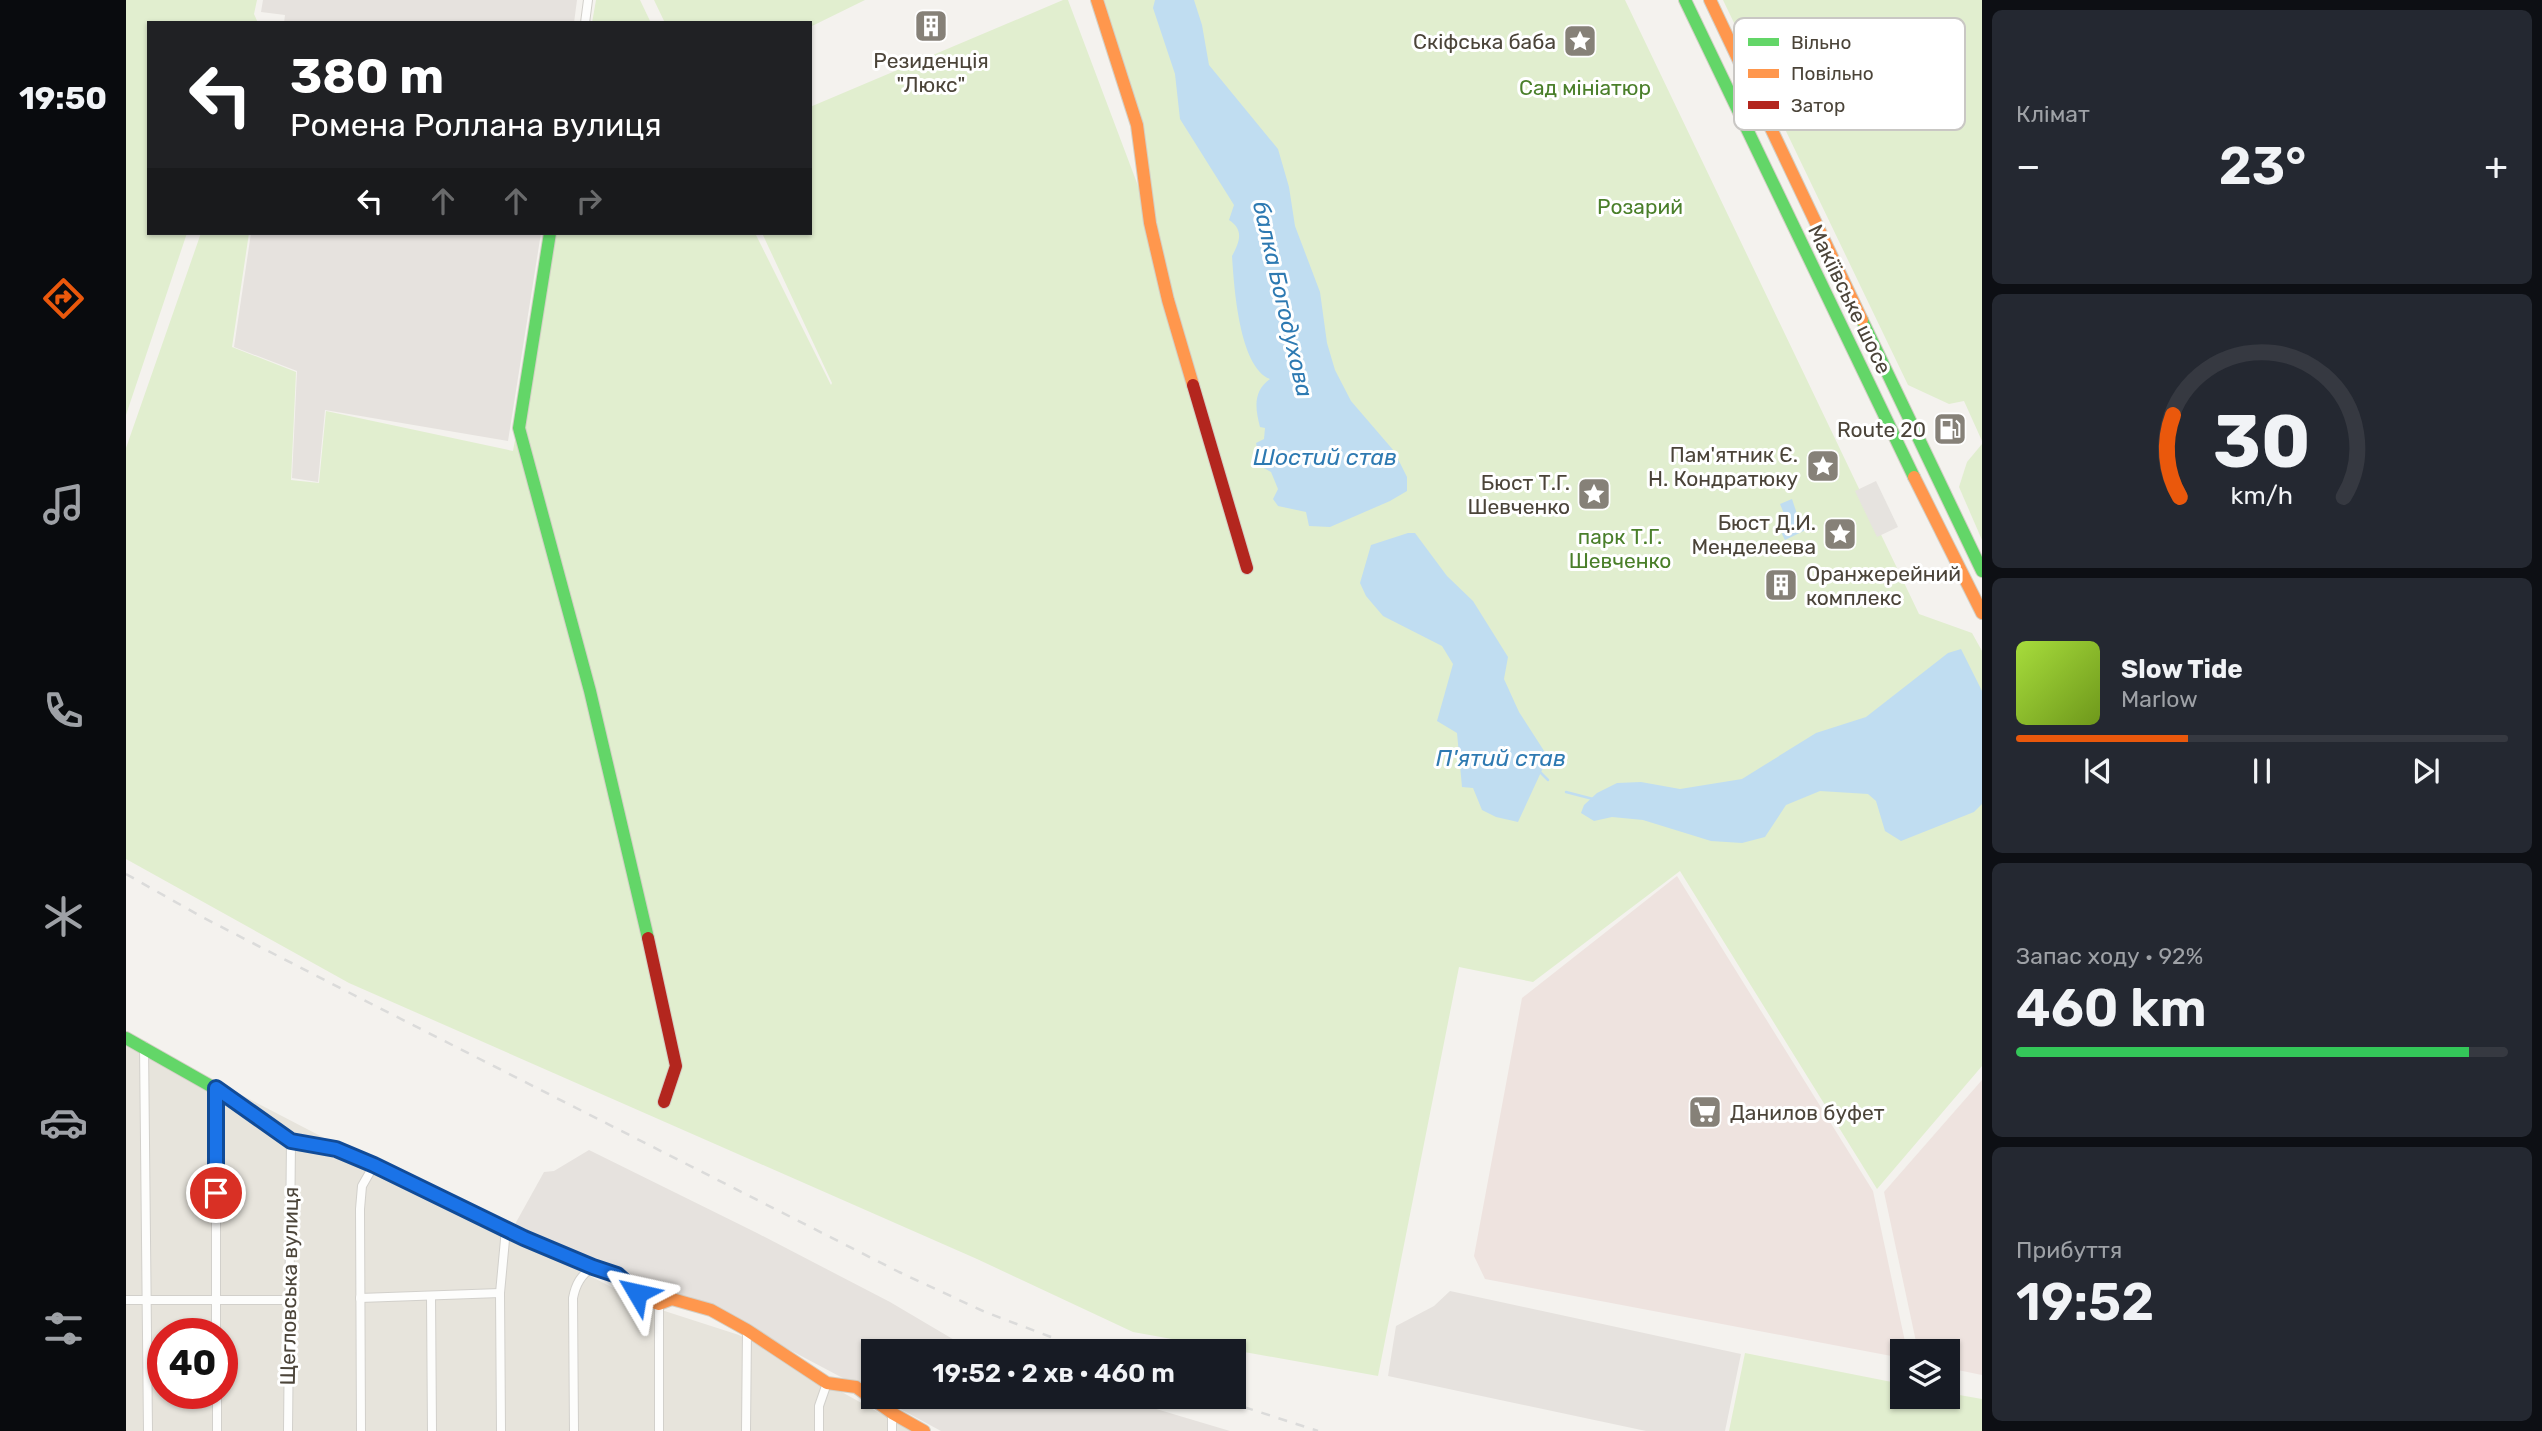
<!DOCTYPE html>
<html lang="uk">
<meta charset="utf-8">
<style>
:root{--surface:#171b24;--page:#242831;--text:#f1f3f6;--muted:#9ea1a6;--line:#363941;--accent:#ea580c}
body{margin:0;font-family:Rubik,sans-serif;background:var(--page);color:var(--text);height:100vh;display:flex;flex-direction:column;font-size:26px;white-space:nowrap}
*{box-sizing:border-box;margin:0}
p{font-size:23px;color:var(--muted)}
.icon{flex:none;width:38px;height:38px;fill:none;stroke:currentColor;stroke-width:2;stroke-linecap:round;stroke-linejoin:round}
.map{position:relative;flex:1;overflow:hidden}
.drawer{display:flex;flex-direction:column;gap:10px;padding:10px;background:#0d0f14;width:560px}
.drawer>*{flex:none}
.top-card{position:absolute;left:21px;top:21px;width:665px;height:214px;border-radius:0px;box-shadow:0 2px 5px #0004;background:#202124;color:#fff;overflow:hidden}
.tools{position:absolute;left:1764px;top:1339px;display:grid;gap:14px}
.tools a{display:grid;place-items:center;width:70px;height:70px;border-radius:0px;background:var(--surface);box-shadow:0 2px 5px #0004;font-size:35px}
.speed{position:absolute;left:21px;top:1318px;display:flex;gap:14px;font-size:35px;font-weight:700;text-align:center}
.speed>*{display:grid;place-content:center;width:91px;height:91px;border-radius:50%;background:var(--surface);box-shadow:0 2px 5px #0004;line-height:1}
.speed .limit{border:10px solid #d22;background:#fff;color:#111}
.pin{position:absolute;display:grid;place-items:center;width:60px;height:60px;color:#fff;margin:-30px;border:4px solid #fff;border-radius:50%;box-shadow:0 2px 7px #0007}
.me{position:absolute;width:77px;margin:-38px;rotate:306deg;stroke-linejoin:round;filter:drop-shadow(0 0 5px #0008)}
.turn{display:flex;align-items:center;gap:24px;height:147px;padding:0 28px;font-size:32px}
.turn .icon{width:91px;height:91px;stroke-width:2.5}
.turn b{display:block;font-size:49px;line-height:60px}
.lanes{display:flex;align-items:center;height:66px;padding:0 28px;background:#0003;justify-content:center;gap:35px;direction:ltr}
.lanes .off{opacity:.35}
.big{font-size:52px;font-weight:600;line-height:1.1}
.drawer .widget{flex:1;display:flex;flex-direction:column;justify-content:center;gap:10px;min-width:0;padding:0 24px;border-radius:10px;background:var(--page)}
.drawer .dial{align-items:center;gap:0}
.dial svg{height:182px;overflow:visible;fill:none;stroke:var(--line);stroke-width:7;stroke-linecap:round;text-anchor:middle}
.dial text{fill:var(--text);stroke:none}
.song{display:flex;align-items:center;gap:21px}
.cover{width:84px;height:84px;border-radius:10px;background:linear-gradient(135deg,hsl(80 70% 55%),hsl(80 70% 35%))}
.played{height:7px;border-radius:4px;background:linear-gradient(90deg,var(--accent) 35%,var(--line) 35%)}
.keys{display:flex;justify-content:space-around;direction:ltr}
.heat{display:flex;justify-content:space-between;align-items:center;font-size:38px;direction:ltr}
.charge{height:10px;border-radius:5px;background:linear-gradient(90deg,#34c759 92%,var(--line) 0)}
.trip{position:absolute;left:735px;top:1339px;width:385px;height:70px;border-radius:0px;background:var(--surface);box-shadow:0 2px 5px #0004;font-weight:600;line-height:70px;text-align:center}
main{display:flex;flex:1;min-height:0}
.menu{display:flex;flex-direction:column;width:126px;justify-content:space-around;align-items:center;background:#090b0e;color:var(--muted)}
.menu .icon{width:49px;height:49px}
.menu .active{color:var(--accent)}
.menu b{font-size:32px;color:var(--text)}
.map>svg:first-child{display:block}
</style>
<main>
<nav class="menu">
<b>19:50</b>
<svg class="icon active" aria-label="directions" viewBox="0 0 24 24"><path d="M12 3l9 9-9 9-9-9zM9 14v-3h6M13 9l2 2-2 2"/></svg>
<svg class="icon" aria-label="music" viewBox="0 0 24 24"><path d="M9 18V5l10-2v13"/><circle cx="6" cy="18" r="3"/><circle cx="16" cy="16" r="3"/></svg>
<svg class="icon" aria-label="phone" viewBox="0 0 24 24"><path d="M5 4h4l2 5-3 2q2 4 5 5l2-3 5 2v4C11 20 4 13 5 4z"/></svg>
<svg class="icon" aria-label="climate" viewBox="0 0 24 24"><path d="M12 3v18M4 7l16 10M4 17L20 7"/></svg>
<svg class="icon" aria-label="car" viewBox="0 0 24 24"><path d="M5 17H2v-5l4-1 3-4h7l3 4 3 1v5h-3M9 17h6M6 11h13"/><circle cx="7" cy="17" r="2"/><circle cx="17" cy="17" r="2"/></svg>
<svg class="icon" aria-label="filters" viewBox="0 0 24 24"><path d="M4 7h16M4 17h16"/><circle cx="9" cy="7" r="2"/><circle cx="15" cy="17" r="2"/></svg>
</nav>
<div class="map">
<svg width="1856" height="1431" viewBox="0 0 1856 1431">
<rect width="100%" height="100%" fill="#f4f2ee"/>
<path fill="#e7e4dc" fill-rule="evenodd" d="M0 1035 520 1305 613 1335 786 1431H0ZM37 1334H96V1393H37Z"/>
<g fill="#e6e2de">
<path d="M137 0H451L448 23H158L159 15 135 12Z"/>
<path d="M125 233H415L382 441 199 410 192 482 166 478 171 371 108 347Z"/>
<path d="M463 1150 631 1233 764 1302 847 1351H747V1394L562 1296 531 1294 497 1275 388 1226 418 1172 428 1171Z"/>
<path d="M1324 1291 1615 1354 1599 1431H1520L1262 1376 1270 1326 1308 1306Z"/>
<path d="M752 1397H990L1104 1431H815Z"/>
</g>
<g fill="#eee3df">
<path d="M1551 876 1747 1191 1781 1351H1776V1358L1359 1279 1348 1256 1396 998Z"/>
<path d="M1856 1080V1375L1822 1368V1351H1792L1758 1192Z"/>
</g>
<g fill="#e1eecf">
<path d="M0 0H131L128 14 132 23H23V233H61L0 415Z"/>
<path d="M470 0H514L525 23H466Z"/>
<path d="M528 0H739L684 27V23H539Z"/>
<path d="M937 0H942L1026 223 1030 221 975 0H1499L1793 614 1846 633 1856 651V1066L1751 1189 1554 871 1407 982 1333 967 1252 1376 1007 1332 851 1259 223 983 0 859V448L75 233H123L106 347 170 372 165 480 193 483 200 411 387 451 427 233H629L705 385 706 383 636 233H684V107Z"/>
<path d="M1597 0H1856V441L1838 401 1823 404 1782 385Z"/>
<path d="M1856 444V540L1833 487 1841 462Z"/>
<path d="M1619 1353 1776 1384V1396H1822V1393L1856 1399V1431H1603Z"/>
</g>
<path fill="#e6e3df" d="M1750 481 1772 527 1751 537 1729 491Z"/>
<g fill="#c0ddf1">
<path d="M1029 0H1068L1076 25 1083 65 1152 149 1163 187 1169 226 1194 292 1201 343 1209 370 1225 401 1268 451 1281 477V491L1264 501 1204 527 1183 526 1180 512 1152 506 1147 499 1152 489 1145 472 1136 467 1130 443 1138 439 1139 428 1134 427C1129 408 1127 391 1144 379 1113 367 1108 286 1106 256 1114 241 1118 230 1103 220L1108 205 1054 119 1049 74 1027 8Z"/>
<path d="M1666 499 1674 523 1681 520 1684 528 1659 540 1656 534 1661 521 1654 504Z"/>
<path d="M1282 533H1289L1321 576 1347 601 1382 657 1378 679 1393 712 1422 757 1392 822 1370 817 1356 810 1347 788 1336 787 1331 733 1311 721 1327 664 1316 646 1257 616 1240 596 1234 583 1245 545Z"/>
<path d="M1835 649 1856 691V804L1848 812 1775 841 1759 831 1750 801 1742 794 1694 791 1660 805 1639 837 1616 843 1585 841 1517 820 1486 817 1468 821 1455 813 1458 805 1471 793 1491 783 1515 782 1554 789 1616 779 1690 733 1740 717 1822 653Z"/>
</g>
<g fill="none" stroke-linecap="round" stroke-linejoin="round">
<g stroke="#c0ddf1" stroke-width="2.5">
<path d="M1413 771 1422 780"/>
<path d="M1440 792 1467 799"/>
</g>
<defs>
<g id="street">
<path d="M459 23 462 0"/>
<path d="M18 1046 22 1431"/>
<path d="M305 1296 306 1431"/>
<path d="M234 1298 374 1293"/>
<path d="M0 1300H162"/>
<path d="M533 1304V1431"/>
<path d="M90 1334V1089"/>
<path d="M91 1393V1431"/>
<path d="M766 1413V1431"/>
<path d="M162 1431 165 1141"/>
<path d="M235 1431 234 1209 236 1186 248 1165"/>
<path d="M375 1431 374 1293 380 1229"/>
<path d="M448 1431 447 1298C450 1283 455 1276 466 1267"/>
<path d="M620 1431 621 1330"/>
<path d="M693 1431V1406L701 1383"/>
</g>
<g id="fast">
<path d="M1559 0 1788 477"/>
<path d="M424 233 393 428 464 691 522 938"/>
<path d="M1736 320 1856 571"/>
<path d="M0 1038 90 1089 165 1141 210 1149 248 1165 398 1238 468 1268"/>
</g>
<g id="slow">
<path d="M971 0 1011 125 1024 223 1042 300 1067 385"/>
<path d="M1584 0 1736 320"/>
<path d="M1788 477 1856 613"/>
<path d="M468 1268 491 1275 520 1300 533 1304 546 1299 585 1310 621 1330 701 1383 730 1387 766 1413 798 1431"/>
</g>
<g id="jam">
<path d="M1067 385 1121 568"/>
<path d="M522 938 550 1066 538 1102"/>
</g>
</defs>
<use href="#street" stroke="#d2d0cb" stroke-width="10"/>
<use href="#fast" stroke="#d3cfc5" stroke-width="14"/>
<use href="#slow" stroke="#d3cfc5" stroke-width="14"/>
<use href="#jam" stroke="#d3cfc5" stroke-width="14"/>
<use href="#street" stroke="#fdfdfc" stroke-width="8"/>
<use href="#fast" stroke="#63d668" stroke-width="12"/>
<use href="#slow" stroke="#ff974d" stroke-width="12"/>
<use href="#jam" stroke="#b3261e" stroke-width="12"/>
<g stroke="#dbdbda" stroke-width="2.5" stroke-dasharray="9 9" stroke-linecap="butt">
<path d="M0 874 76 917 220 991 773 1272 859 1312 962 1351"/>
<path d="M1084 1396 1192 1431"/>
</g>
</g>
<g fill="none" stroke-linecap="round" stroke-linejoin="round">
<defs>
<path id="route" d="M90 1193V1088L165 1141 210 1149 248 1165 398 1238 467 1267 491 1275 511 1293"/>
</defs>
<use href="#route" stroke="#114b97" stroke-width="18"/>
<use href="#route" stroke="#1a73e8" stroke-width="12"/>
</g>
<defs>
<symbol id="building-square" viewBox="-11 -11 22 22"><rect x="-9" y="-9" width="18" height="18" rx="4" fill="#868178" stroke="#fff"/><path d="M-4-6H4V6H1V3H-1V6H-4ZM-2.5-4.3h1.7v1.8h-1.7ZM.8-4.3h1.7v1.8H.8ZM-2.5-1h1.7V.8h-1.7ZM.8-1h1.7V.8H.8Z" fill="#fff"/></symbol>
<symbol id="sight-square" viewBox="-11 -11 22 22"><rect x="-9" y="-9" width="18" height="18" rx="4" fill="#868178" stroke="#fff"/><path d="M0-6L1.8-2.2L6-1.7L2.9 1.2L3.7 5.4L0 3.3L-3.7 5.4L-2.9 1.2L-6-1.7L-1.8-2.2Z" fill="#fff"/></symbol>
<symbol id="fuel-square" viewBox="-11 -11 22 22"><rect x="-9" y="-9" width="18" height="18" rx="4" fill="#868178" stroke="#fff"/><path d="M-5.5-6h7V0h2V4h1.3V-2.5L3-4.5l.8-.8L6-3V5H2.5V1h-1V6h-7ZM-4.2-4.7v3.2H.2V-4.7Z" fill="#fff"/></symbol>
<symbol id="supermarket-square" viewBox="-11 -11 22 22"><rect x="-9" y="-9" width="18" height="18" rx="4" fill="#868178" stroke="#fff"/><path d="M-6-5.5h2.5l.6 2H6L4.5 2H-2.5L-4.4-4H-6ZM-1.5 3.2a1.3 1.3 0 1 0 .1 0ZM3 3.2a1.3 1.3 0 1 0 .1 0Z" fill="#fff"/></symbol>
</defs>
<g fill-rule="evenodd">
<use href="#building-square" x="786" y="7" width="38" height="38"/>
<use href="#sight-square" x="1435" y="22" width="38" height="38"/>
<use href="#fuel-square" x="1805" y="410" width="38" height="38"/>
<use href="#sight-square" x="1678" y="447" width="38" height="38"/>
<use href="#sight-square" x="1449" y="475" width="38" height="38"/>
<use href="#sight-square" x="1695" y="515" width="38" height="38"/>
<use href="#building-square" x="1636" y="566" width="38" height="38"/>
<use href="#supermarket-square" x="1560" y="1093" width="38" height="38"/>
</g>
<g text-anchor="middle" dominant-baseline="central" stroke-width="6" stroke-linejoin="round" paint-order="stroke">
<g font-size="21" fill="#4b4439" stroke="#fff" text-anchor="end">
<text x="1430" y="41">Скіфська баба</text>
<text x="805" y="60" text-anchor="middle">Резиденція<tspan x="805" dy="24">"Люкс"</tspan></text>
<text x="1800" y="429">Route 20</text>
<text x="1672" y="454">Пам'ятник Є.<tspan x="1672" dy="24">Н. Кондратюку</tspan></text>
<text x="1444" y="482">Бюст Т.Г.<tspan x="1444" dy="24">Шевченко</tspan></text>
<text x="1690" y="522">Бюст Д.И.<tspan x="1690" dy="24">Менделеева</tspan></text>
<text x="1680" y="573" text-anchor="start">Оранжерейний<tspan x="1680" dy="24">комплекс</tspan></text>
<text x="1604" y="1112" text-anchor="start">Данилов буфет</text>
</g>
<g font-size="21" fill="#4a7f2a" stroke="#fff">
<text x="1459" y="87">Сад мініатюр</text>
<text x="1514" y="206">Розарий</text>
<text x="1494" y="536">парк Т.Г.<tspan x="1494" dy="24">Шевченко</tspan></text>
</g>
<g font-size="21" fill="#4b4439" stroke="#fff">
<text transform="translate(1724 299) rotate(64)">Макіївське шосе</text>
<text transform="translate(163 1286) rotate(-89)">Щегловська вулиця</text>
</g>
<g font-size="23" font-style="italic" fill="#2e7ab2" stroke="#fff">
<text transform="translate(1157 299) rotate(77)">балка Богодухова</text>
<text x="1199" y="457">Шостий став</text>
<text x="1375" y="758">П'ятий став</text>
</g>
</g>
<rect x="1608" y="18" width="231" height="112" rx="10" fill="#fff" stroke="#c9c7c4" stroke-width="2"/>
<rect x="1622" y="38" width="31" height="8" fill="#63d668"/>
<rect x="1622" y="69" width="31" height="9" fill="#ff974d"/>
<rect x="1622" y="101" width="31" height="8" fill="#b3261e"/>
<g font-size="19" fill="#4b4439">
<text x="1665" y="49">Вільно</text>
<text x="1665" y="80">Повільно</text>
<text x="1665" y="112">Затор</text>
</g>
</svg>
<div class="tools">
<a><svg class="icon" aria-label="layers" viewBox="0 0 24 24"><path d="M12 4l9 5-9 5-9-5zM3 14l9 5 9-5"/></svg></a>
</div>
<div class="speed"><div class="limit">40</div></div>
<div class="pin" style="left:90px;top:1193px;background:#d93025"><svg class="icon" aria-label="arrive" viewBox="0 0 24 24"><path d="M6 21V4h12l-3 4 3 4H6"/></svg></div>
<svg class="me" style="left:511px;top:1293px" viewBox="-20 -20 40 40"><path d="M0-17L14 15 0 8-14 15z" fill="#1a73e8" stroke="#fff" stroke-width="4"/></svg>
<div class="trip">19:52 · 2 хв · 460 m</div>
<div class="top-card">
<div class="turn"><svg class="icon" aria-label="left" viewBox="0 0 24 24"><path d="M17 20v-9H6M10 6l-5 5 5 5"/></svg><div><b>380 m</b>Ромена Роллана вулиця</div></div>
<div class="lanes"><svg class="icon" aria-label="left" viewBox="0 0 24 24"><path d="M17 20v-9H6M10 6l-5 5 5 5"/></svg><svg class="icon off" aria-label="ahead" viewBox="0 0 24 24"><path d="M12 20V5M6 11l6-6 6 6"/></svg><svg class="icon off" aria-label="ahead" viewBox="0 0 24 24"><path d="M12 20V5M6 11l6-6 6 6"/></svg><svg class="icon off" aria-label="right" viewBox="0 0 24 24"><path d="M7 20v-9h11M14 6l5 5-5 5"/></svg></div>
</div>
</div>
<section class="drawer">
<div class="widget"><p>Клімат</p>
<div class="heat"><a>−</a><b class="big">23°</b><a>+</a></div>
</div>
<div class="widget dial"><svg viewBox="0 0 100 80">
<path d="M14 69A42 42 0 1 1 86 69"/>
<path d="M14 69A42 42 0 0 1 11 33" stroke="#ea580c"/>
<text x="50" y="56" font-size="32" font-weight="700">30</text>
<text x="50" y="72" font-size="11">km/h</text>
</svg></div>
<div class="widget">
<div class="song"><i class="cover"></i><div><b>Slow Tide</b><p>Marlow</p></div></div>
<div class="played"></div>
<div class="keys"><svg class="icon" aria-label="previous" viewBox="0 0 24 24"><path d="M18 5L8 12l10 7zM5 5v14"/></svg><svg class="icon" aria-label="pause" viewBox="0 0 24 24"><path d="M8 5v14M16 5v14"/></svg><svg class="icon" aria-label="next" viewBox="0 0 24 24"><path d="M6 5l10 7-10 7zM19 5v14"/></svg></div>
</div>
<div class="widget"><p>Запас ходу · 92%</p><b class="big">460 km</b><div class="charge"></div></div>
<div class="widget"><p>Прибуття</p><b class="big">19:52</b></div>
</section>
</main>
